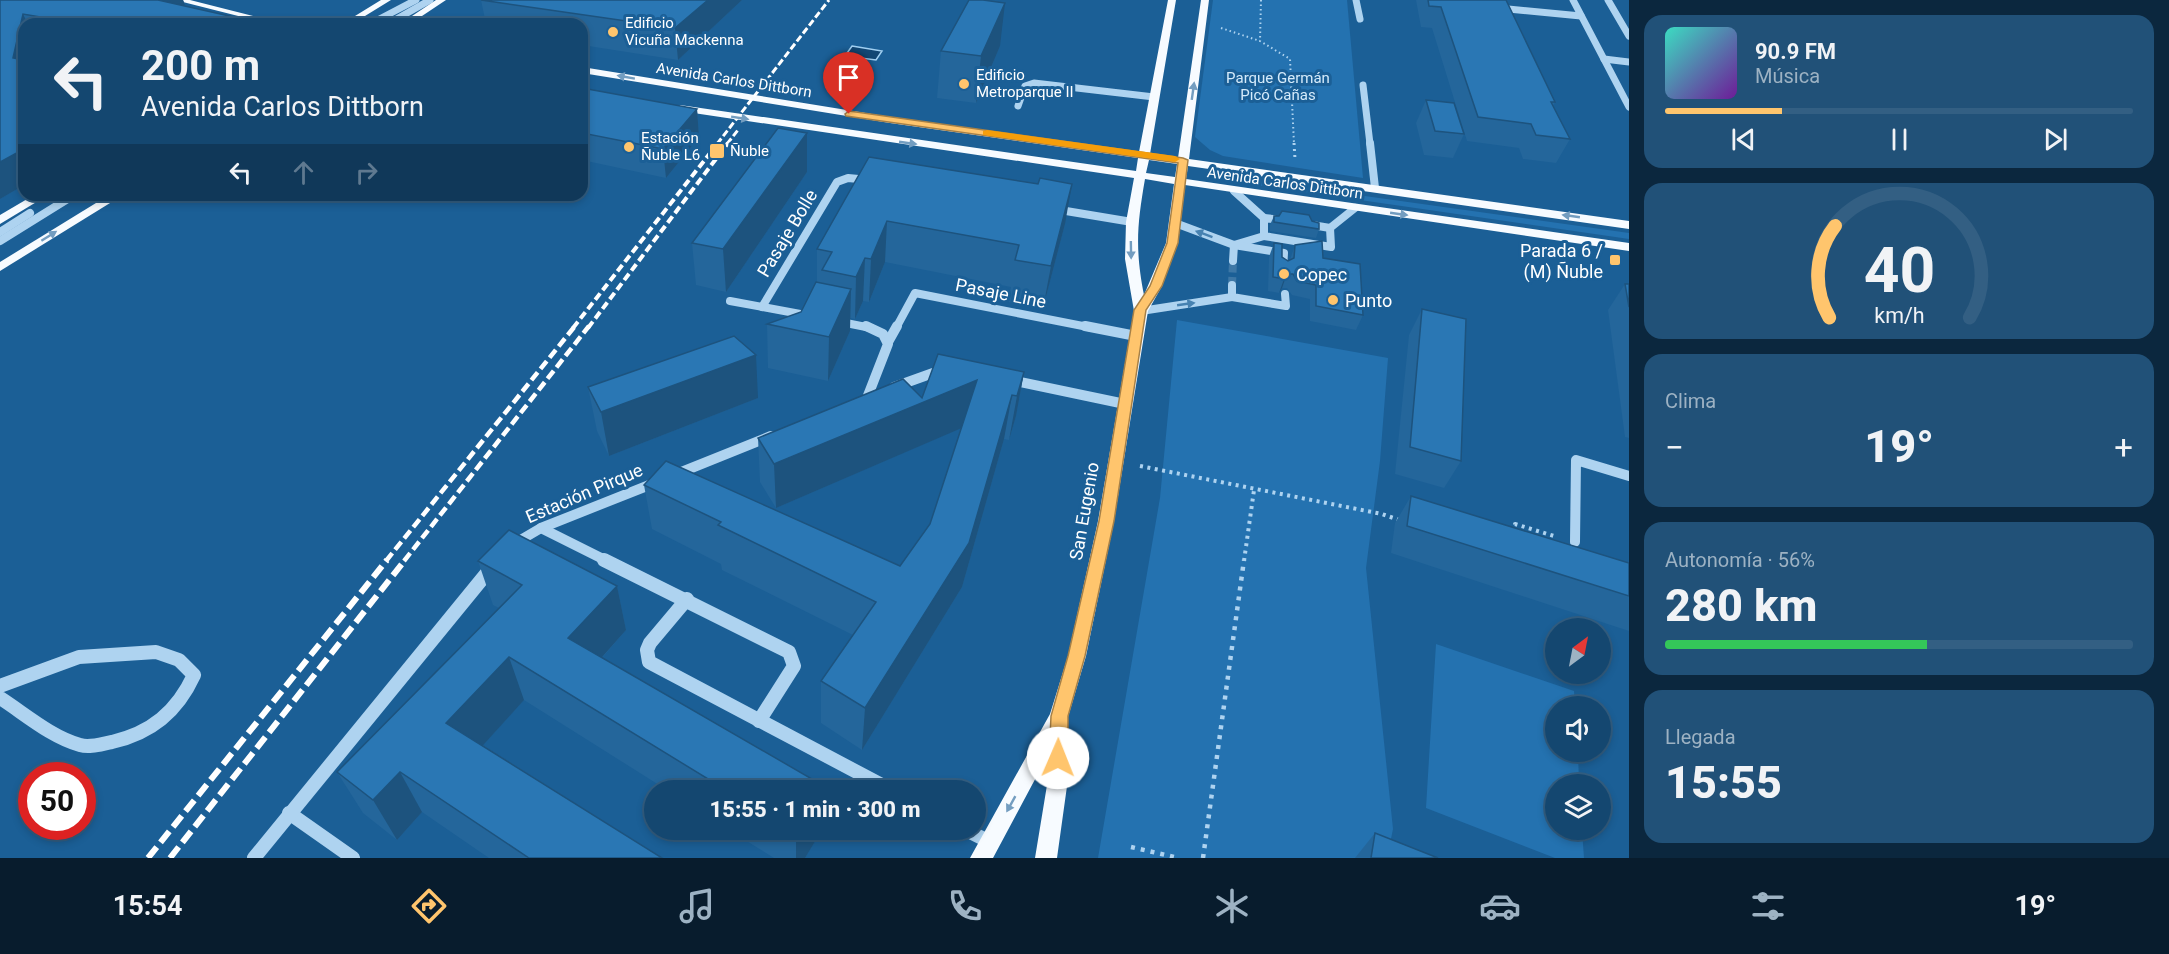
<!DOCTYPE html>
<html lang="es">
<meta charset="utf-8">
<style>
:root{--surface:#144770;--page:#215178;--text:#f1f3f6;--muted:#9db2c3;--line:#335f83;--accent:#ffc56d}
body{margin:0;font-family:Roboto,sans-serif;background:var(--page);color:var(--text);height:100vh;display:flex;flex-direction:column;font-size:22px;white-space:nowrap}
*{box-sizing:border-box;margin:0}
p{font-size:20px;color:var(--muted)}
.icon{flex:none;width:33px;height:33px;fill:none;stroke:currentColor;stroke-width:2;stroke-linecap:round;stroke-linejoin:round}
.map{position:relative;flex:1;overflow:hidden}
.panel{display:flex;flex-direction:column;gap:15px;padding:15px;background:#0b273e;width:540px}
.panel>*{flex:none}
.guide{position:absolute;left:18px;top:18px;width:570px;height:183px;border-radius:18px;box-shadow:0 3px 9px #0003,0 0 0 2px var(--line);background:#144770;color:var(--text);overflow:hidden}
.needle{width:39px;rotate:32deg}
.controls{position:absolute;left:1545px;top:618px;display:grid;gap:12px}
.controls a{display:grid;place-items:center;width:66px;height:66px;border-radius:50%;background:var(--surface);box-shadow:0 3px 9px #0003,0 0 0 2px var(--line);font-size:30px}
.speed{position:absolute;left:18px;top:762px;display:flex;gap:12px;font-size:30px;font-weight:700;text-align:center}
.speed>*{display:grid;place-content:center;width:78px;height:78px;border-radius:50%;background:var(--surface);box-shadow:0 3px 9px #0003,0 0 0 2px var(--line);line-height:1}
.speed .limit{border:9px solid #d22;background:#fff;color:#111}
.pin{position:absolute;display:grid;place-items:center;width:51px;height:51px;color:#fff;margin:-62px -26px;border-radius:50% 50% 50% 0;rotate:-45deg;box-shadow:0 0 6px #0007}
.pin .icon{rotate:45deg}
.me{position:absolute;width:66px;margin:-33px;rotate:1deg;stroke-linejoin:round;filter:drop-shadow(0 0 4px #0008)}
.turn{display:flex;align-items:center;gap:21px;height:126px;padding:0 24px;font-size:27px}
.turn .icon{width:78px;height:78px;stroke-width:2.5}
.turn b{display:block;font-size:42px;line-height:51px}
.lanes{display:flex;align-items:center;height:57px;padding:0 24px;background:#0003;justify-content:center;gap:30px;direction:ltr}
.lanes .off{opacity:.35}
.big{font-size:45px;font-weight:800;line-height:1.1}
.panel .widget{flex:1;display:flex;flex-direction:column;justify-content:center;gap:9px;min-width:0;padding:0 21px;border-radius:18px;background:var(--page)}
.panel .dial{align-items:center;gap:0}
.dial svg{height:156px;overflow:visible;fill:none;stroke:var(--line);stroke-width:7;stroke-linecap:round;text-anchor:middle}
.dial text{fill:var(--text);stroke:none}
.song{display:flex;align-items:center;gap:18px}
.cover{width:72px;height:72px;border-radius:9px;background:linear-gradient(135deg,hsl(170 70% 55%),hsl(280 70% 35%))}
.played{height:6px;border-radius:3px;background:linear-gradient(90deg,var(--accent) 25%,var(--line) 25%)}
.keys{display:flex;justify-content:space-around;direction:ltr}
.heat{display:flex;justify-content:space-between;align-items:center;font-size:33px;direction:ltr}
.charge{height:9px;border-radius:4px;background:linear-gradient(90deg,#34c759 56%,var(--line) 0)}
.trip{position:absolute;left:644px;top:780px;width:342px;height:60px;border-radius:30px;background:var(--surface);box-shadow:0 3px 9px #0003,0 0 0 2px var(--line);font-weight:800;line-height:60px;text-align:center}
.tab-bar{display:flex;height:96px;justify-content:space-around;align-items:center;background:#081c2d;color:var(--muted)}
.tab-bar .icon{width:42px;height:42px}
.tab-bar .current{color:var(--accent)}
.tab-bar b{font-size:27px;color:var(--text)}
main{display:flex;flex:1;min-height:0}
.map>svg:first-child{display:block}
</style>
<main>
<div class="map">
<svg width="1629" height="858" viewBox="0 0 1629 858">
<rect width="100%" height="100%" fill="#1b5f96"/>
<g fill="#2472b0">
<path d="M1213 0H1347L1363 178 1223 156 1210 150 1195 137Z"/>
<path d="M1222 176 1629 233V239L1222 180Z"/>
<path d="M1177 320 1388 358 1380 461 1366 568 1393 829 1387 858H1098L1160 498Z"/>
<path d="M1436 644 1574 691 1575 706H1556V752H1578L1579 784H1556V830H1582L1584 858H1555L1426 808Z"/>
</g>
<path fill="#124774" stroke="#a1d0f2" stroke-width="1.5" d="M852 46 882 51 876 60 845 56Z"/>
<g fill="none" stroke-linecap="round" stroke-linejoin="round">
<path stroke="#3d77a6" stroke-width="8" stroke-dasharray="8 4.5" stroke-linecap="butt" d="M1232 285 1233 261"/>
<g stroke="#aed3f0" stroke-width="2" stroke-dasharray="1.5 3" stroke-linecap="butt">
<path d="M1261 0 1260 41 1290 59 1294 144"/>
<path d="M1221 28 1260 41"/>
</g>
<path stroke="#aed3f0" stroke-width="3" stroke-dasharray="2 4" stroke-linecap="butt" d="M1294 143 1295 159"/>
<g stroke="#aed3f0" stroke-width="4" stroke-dasharray="3 4.5" stroke-linecap="butt">
<path d="M1140 466 1382 514 1399 520"/>
<path d="M1515 532V524L1554 536"/>
<path d="M1244 561 1254 490"/>
</g>
<g stroke="#aed3f0" stroke-width="4.5" stroke-dasharray="4 6" stroke-linecap="butt">
<path d="M1131 847 1179 858"/>
<path d="M1203 858 1244 560"/>
</g>
<g stroke="#aed3f0" stroke-width="7">
<path d="M1356 0 1360 19"/>
<path d="M1573 0 1629 107"/>
<path d="M1608 0 1629 36"/>
<path d="M1498 8 1581 16"/>
<path d="M370 24 416 0"/>
<path d="M388 24 430 0"/>
<path d="M1604 59 1629 62"/>
<path d="M1363 85 1370 144"/>
<path d="M1018 106 1025 86 1034 83 1154 97"/>
</g>
<g stroke="#aed3f0" stroke-width="8">
<path d="M1370 143 1375 188"/>
<path d="M1234 191 1264 218"/>
<path d="M1054 209 1132 222"/>
<path d="M1273 219 1264 218V236L1331 247 1330 228 1312 225"/>
<path d="M1175 223 1234 245 1264 236"/>
<path d="M1330 228 1355 208"/>
<path d="M0 232 30 213"/>
<path d="M0 241 74 195"/>
<path d="M1233 261 1234 245 1284 253 1283 269"/>
<path d="M1232 285V297L1286 306 1285 294"/>
<path d="M730 301 811 316"/>
<path d="M762 307 837 182 848 178 869 180"/>
<path d="M1141 311 1232 297"/>
<path d="M836 321 871 328"/>
<path d="M896 328 915 293 1093 328"/>
</g>
<g stroke="#aed3f0" stroke-width="10">
<path d="M866 326 883 334 888 344 867 398"/>
<path d="M1085 326 1136 336"/>
<path d="M888 342 897 326"/>
<path d="M1011 380 1125 404"/>
<path d="M894 387 933 373 945 372"/>
<path d="M674 475 771 436"/>
<path d="M541 528 607 561"/>
<path d="M1575 542 1576 460 1629 476"/>
<path d="M512 545 541 528 657 482"/>
</g>
<g stroke="#aed3f0" stroke-width="14">
<path d="M604 560 789 652 794 666 759 721"/>
<path d="M687 599 650 643 647 650 649 662 891 790"/>
<path d="M0 686 79 657 156 652 179 660 194 675C177 712 151 733 112 742 101 744 90 748 80 745 51 737 25 714 0 698"/>
<path d="M289 813 353 858"/>
<path d="M966 830 990 842"/>
<path d="M254 858 491 568"/>
</g>
<g fill="#f7fbff" fill-rule="evenodd">
<path d="M175 0H190L285 24H270Z"/>
<path d="M381 0H391L352 24H342Z"/>
<path d="M436 0H446L410 24H400Z"/>
<path d="M1168 0H1176L1150 154 1178 158 1201 0H1209L1189 159 1629 221V229L1188 166 1186 179 1629 243V251L1185 185 1178 243 1162 286 1148 311 1114 521 1086 656 1068 717V779L1057 858H1035L1048 779V755L993 858H970L1050 714 1068 656 1098 521 1134 311 1125 259 1126 222 1134 178 680 111 675 108 680 105 1136 171 1138 158 890 123 582 73V67L890 117 1139 152ZM1149 160 1177 164 1175 177 1146 173ZM1145 179 1174 184 1166 243 1144 295C1135 249 1137 225 1145 179Z"/>
<path d="M34 195H48L0 224V215Z"/>
<path d="M109 195H123L0 271V262Z"/>
</g>
<g stroke="#fff" stroke-width="3" stroke-dasharray="7 3" stroke-linecap="butt">
<path d="M717 144 829 0"/>
<path d="M727 144 738 130"/>
</g>
<g stroke="#fff" stroke-width="4" stroke-dasharray="8 4" stroke-linecap="butt">
<path d="M573 328 718 143"/>
<path d="M588 328 728 143"/>
</g>
<g stroke="#fff" stroke-width="4.5" stroke-dasharray="10 4.5" stroke-linecap="butt">
<path d="M386 561 575 326"/>
<path d="M404 561 589 326"/>
</g>
<g stroke="#fff" stroke-width="6" stroke-dasharray="14 6" stroke-linecap="butt">
<path d="M148 858 387 560"/>
<path d="M170 858 405 560"/>
</g>
</g>
<g fill="#24669b">
<path d="M0 0H183L185 5 184 6 265 24H24V185L0 199Z"/>
<path d="M481 0H742L678 60 582 45V24H486Z"/>
<path d="M1416 0H1506L1555 102 1553 106 1570 139 1556 163 1523 159 1519 148 1467 141 1432 28 1421 27Z"/>
<path d="M1000 46 976 103 937 98 941 51Z"/>
<path d="M582 88 697 109 699 137 666 178 582 160Z"/>
<path d="M1426 100 1464 134 1453 158 1424 155 1416 123Z"/>
<path d="M807 133V172L726 292 696 285 692 243Z"/>
<path d="M869 157 1065 224 1043 308 1008 302 1011 287 885 262 869 302 863 301 855 319 850 318V331L828 381 768 368 767 324 801 312 817 282V249Z"/>
<path d="M1274 216 1312 221 1319 229 1316 238 1270 231V225Z"/>
<path d="M1274 243 1282 257 1288 261 1290 260 1295 245 1323 258 1363 315 1356 330 1310 321V299L1292 295 1287 288H1282L1279 293 1268 291 1269 257Z"/>
<path d="M1625 284H1629V438L1625 437 1608 310Z"/>
<path d="M1422 309 1461 461 1444 488 1395 474 1409 335Z"/>
<path d="M1024 372 1016 416 1009 440 1004 439 962 587 862 750 821 723V681L853 635 722 570 721 564 652 529 644 485 900 566 930 524 961 428 776 508 760 482 758 438Z"/>
<path d="M588 387 758 398 609 456 597 431Z"/>
<path d="M1411 496 1629 563V631L1391 553 1395 523Z"/>
<path d="M478 561 617 586 626 630 602 658 824 790H667L524 700 483 745 662 858H489L422 812 397 840 363 813 337 772 499 608 493 605Z"/>
<path d="M729 830H822L805 858H774Z"/>
<path d="M1375 833 1438 858H1355Z"/>
</g>
<g fill="#1d537e">
<path d="M145 0H183L185 5 154 21Z"/>
<path d="M708 0H742L678 60 675 28Z"/>
<path d="M1005 3 1000 46 976 103 981 56Z"/>
<path d="M23 14 28 24H24V78L13 58Z"/>
<path d="M697 109 699 137 666 178 663 149Z"/>
<path d="M807 133V172L726 292 723 249Z"/>
<path d="M24 149V185L0 199V162Z"/>
<path d="M1072 184 1065 224 1043 308 1051 266Z"/>
<path d="M887 221 885 262 869 302 871 259Z"/>
<path d="M865 258 863 301 855 319 856 277Z"/>
<path d="M1287 274 1282 288 1279 293 1284 279Z"/>
<path d="M851 289 850 331 828 381 829 337Z"/>
<path d="M756 355 758 398 609 456 601 412Z"/>
<path d="M1024 372 1016 416 1009 440 1017 396Z"/>
<path d="M977 380 971 424 776 508 774 464Z"/>
<path d="M1012 395 1004 439 962 587 862 750 865 708Z"/>
<path d="M617 586 626 630 580 682 568 638Z"/>
<path d="M509 657 524 700 466 764 446 723Z"/>
<path d="M400 772 422 812 397 840 373 800Z"/>
<path d="M798 830H822L805 858H796V833Z"/>
</g>
<g fill="#2a77b4" stroke="#1d537e" stroke-width="1.5">
<path d="M0 0H158L265 24H82L23 14 13 58 24 60V149L0 162Z"/>
<path d="M481 0H708L675 28Z"/>
<path d="M969 0H983L1005 3 981 56 941 51Z"/>
<path d="M1428 0H1506L1555 102H1551L1570 139 1536 135 1531 124 1478 117 1441 7 1429 6Z"/>
<path d="M582 88 697 109 663 149 582 133Z"/>
<path d="M1426 100 1454 103 1464 134 1435 131Z"/>
<path d="M778 128 807 133 723 249 692 243Z"/>
<path d="M869 157 1038 184 1040 178 1072 184 1051 266 1015 260 1019 245 887 221 871 259 865 258 856 277 822 270 832 252 817 249Z"/>
<path d="M1282 211 1309 215 1312 221 1319 223V229L1274 222V216H1279Z"/>
<path d="M1322 241 1323 258 1360 264 1363 315 1316 306V285L1297 281 1293 274H1287L1284 279 1273 277 1274 243 1282 244V257L1288 261 1294 258 1295 245Z"/>
<path d="M816 282 851 289 829 337 767 324 801 312Z"/>
<path d="M1625 284H1629V307Z"/>
<path d="M1422 309 1466 319 1461 461 1410 447Z"/>
<path d="M734 336 756 355 601 412 588 387Z"/>
<path d="M938 354 1024 372 1017 396 1012 395 969 543 865 708 821 681 876 602 718 525 721 522 644 485 666 461 900 566 930 524 977 380 774 464 758 438 903 379 922 398Z"/>
<path d="M1411 496 1629 563V596L1407 526Z"/>
<path d="M509 530 617 586 568 638 824 786 822 790H726L509 657 446 723 662 858H529L400 772 373 800 337 772 522 585 478 561Z"/>
<path d="M789 830H798L796 833Z"/>
<path d="M1375 833 1438 858H1371Z"/>
</g>
<defs><path id="oneway-solid" d="M-6-.8H1V-3.2L6.5 0L1 3.2V.8H-6Z" transform="scale(1.5)"/></defs>
<g fill="#739dc0">
<use href="#oneway-solid" transform="translate(626 77) rotate(-170)"/>
<use href="#oneway-solid" transform="translate(1193 91) rotate(-82)"/>
<use href="#oneway-solid" transform="translate(740 118) rotate(9)"/>
<use href="#oneway-solid" transform="translate(908 143) rotate(8)"/>
<use href="#oneway-solid" transform="translate(1399 214) rotate(8)"/>
<use href="#oneway-solid" transform="translate(1571 216) rotate(-172)"/>
<use href="#oneway-solid" transform="translate(49 236) rotate(-32)"/>
<use href="#oneway-solid" transform="translate(1131 250) rotate(89)"/>
<use href="#oneway-solid" transform="translate(1011 804) rotate(119)"/>
</g>
<g fill="#4782b1">
<use href="#oneway-solid" transform="translate(1204 234) rotate(-160)"/>
<use href="#oneway-solid" transform="translate(1186 304) rotate(-8)"/>
</g>
<path fill="#ffc56d" stroke="#a68047" stroke-width="1.5" d="M849 111 1183 158 1188 160 1178 243 1162 286 1146 310 1114 521 1085 656 1068 716V758L1065 764 1058 766 1052 764 1049 758 1051 716 1068 656 1099 521 1134 310 1150 286 1167 243 1178 163 846 116 845 114Z"/>
<path fill="#f59e0b" d="M987 130 1175 156 1180 159 1175 162 983 135V131Z"/>
<g fill="#ffc56d" stroke="#1b5f96" stroke-width="2">
<circle cx="613" cy="32" r="6"/>
<circle cx="964" cy="84" r="6"/>
<circle cx="629" cy="147" r="6"/>
<rect x="709" y="143" width="16" height="16" rx="3"/>
<rect x="1609" y="254" width="12" height="12" rx="3"/>
<circle cx="1284" cy="274" r="6"/>
<circle cx="1333" cy="300" r="6"/>
</g>
<g text-anchor="middle" dominant-baseline="central" stroke-width="6" stroke-linejoin="round" paint-order="stroke">
<g font-size="15" fill="#fff" stroke="#1b5f96" text-anchor="start">
<text x="625" y="23">Edificio<tspan x="625" dy="17">Vicuña Mackenna</tspan></text>
<text x="976" y="75">Edificio<tspan x="976" dy="17">Metroparque II</tspan></text>
<text x="641" y="138">Estación<tspan x="641" dy="17">Ñuble L6</tspan></text>
<text x="730" y="151">Ñuble</text>
</g>
<g font-size="15" fill="#d5ebfb" stroke="#1b5f96">
<text x="1278" y="78">Parque Germán<tspan x="1278" dy="17">Picó Cañas</tspan></text>
</g>
<g font-size="15" fill="#fff" stroke="#1b5f96">
<text transform="translate(734 80) rotate(9)">Avenida Carlos Dittborn</text>
<text transform="translate(1285 183) rotate(8)">Avenida Carlos Dittborn</text>
</g>
<g font-size="18" fill="#fff" stroke="#1b5f96">
<text transform="translate(787 233) rotate(-59)">Pasaje Bolle</text>
<text transform="translate(1001 293) rotate(11)">Pasaje Line</text>
<text transform="translate(584 493) rotate(-23)">Estación Pirque</text>
<text transform="translate(1084 511) rotate(-80)">San Eugenio</text>
</g>
<g font-size="18" fill="#fff" stroke="#1b5f96" text-anchor="start">
<text x="1603" y="250" text-anchor="end">Parada 6 /<tspan x="1603" dy="21">(M) Ñuble</tspan></text>
<text x="1296" y="274">Copec</text>
<text x="1345" y="300">Punto</text>
</g>
</g>
</svg>
<div class="controls">
<a><svg class="needle" viewBox="-14 -14 28 28"><path d="M0-13l5 13h-10z" fill="#e53935"/><path d="M0 13l5-13h-10z" fill="#9db2c3"/></svg></a>
<a><svg class="icon" aria-label="sound" viewBox="0 0 24 24"><path d="M4 9h4l5-4v14l-5-4H4zM17 9q2 3 0 6"/></svg></a>
<a><svg class="icon" aria-label="layers" viewBox="0 0 24 24"><path d="M12 4l9 5-9 5-9-5zM3 14l9 5 9-5"/></svg></a>
</div>
<div class="speed"><div class="limit">50</div></div>
<div class="pin" style="left:849px;top:114px;background:#d93025"><svg class="icon" aria-label="arrive" viewBox="0 0 24 24"><path d="M6 21V4h12l-3 4 3 4H6"/></svg></div>
<svg class="me" style="left:1058px;top:758px" viewBox="-20 -20 40 40"><circle r="19" fill="#fff"/><path d="M0-13L10 11 0 6-10 11z" fill="#ffc56d"/></svg>
<div class="trip">15:55 · 1 min · 300 m</div>
<div class="guide">
<div class="turn"><svg class="icon" aria-label="left" viewBox="0 0 24 24"><path d="M17 20v-9H6M10 6l-5 5 5 5"/></svg><div><b>200 m</b>Avenida Carlos Dittborn</div></div>
<div class="lanes"><svg class="icon" aria-label="left" viewBox="0 0 24 24"><path d="M17 20v-9H6M10 6l-5 5 5 5"/></svg><svg class="icon off" aria-label="ahead" viewBox="0 0 24 24"><path d="M12 20V5M6 11l6-6 6 6"/></svg><svg class="icon off" aria-label="right" viewBox="0 0 24 24"><path d="M7 20v-9h11M14 6l5 5-5 5"/></svg></div>
</div>
</div>
<section class="panel">
<div class="widget">
<div class="song"><i class="cover"></i><div><b>90.9 FM</b><p>Música</p></div></div>
<div class="played"></div>
<div class="keys"><svg class="icon" aria-label="previous" viewBox="0 0 24 24"><path d="M18 5L8 12l10 7zM5 5v14"/></svg><svg class="icon" aria-label="pause" viewBox="0 0 24 24"><path d="M8 5v14M16 5v14"/></svg><svg class="icon" aria-label="next" viewBox="0 0 24 24"><path d="M6 5l10 7-10 7zM19 5v14"/></svg></div>
</div>
<div class="widget dial"><svg viewBox="0 0 100 80">
<path d="M14 69A42 42 0 1 1 86 69"/>
<path d="M14 69A42 42 0 0 1 17 22" stroke="#ffc56d"/>
<text x="50" y="56" font-size="32" font-weight="700">40</text>
<text x="50" y="72" font-size="11">km/h</text>
</svg></div>
<div class="widget"><p>Clima</p>
<div class="heat"><a>−</a><b class="big">19°</b><a>+</a></div>
</div>
<div class="widget"><p>Autonomía · 56%</p><b class="big">280 km</b><div class="charge"></div></div>
<div class="widget"><p>Llegada</p><b class="big">15:55</b></div>
</section>
</main>
<nav class="tab-bar">
<b>15:54</b>
<svg class="icon current" aria-label="directions" viewBox="0 0 24 24"><path d="M12 3l9 9-9 9-9-9zM9 14v-3h6M13 9l2 2-2 2"/></svg>
<svg class="icon" aria-label="music" viewBox="0 0 24 24"><path d="M9 18V5l10-2v13"/><circle cx="6" cy="18" r="3"/><circle cx="16" cy="16" r="3"/></svg>
<svg class="icon" aria-label="phone" viewBox="0 0 24 24"><path d="M5 4h4l2 5-3 2q2 4 5 5l2-3 5 2v4C11 20 4 13 5 4z"/></svg>
<svg class="icon" aria-label="climate" viewBox="0 0 24 24"><path d="M12 3v18M4 7l16 10M4 17L20 7"/></svg>
<svg class="icon" aria-label="car" viewBox="0 0 24 24"><path d="M5 17H2v-5l4-1 3-4h7l3 4 3 1v5h-3M9 17h6M6 11h13"/><circle cx="7" cy="17" r="2"/><circle cx="17" cy="17" r="2"/></svg>
<svg class="icon" aria-label="filters" viewBox="0 0 24 24"><path d="M4 7h16M4 17h16"/><circle cx="9" cy="7" r="2"/><circle cx="15" cy="17" r="2"/></svg>
<b>19°</b>
</nav>
